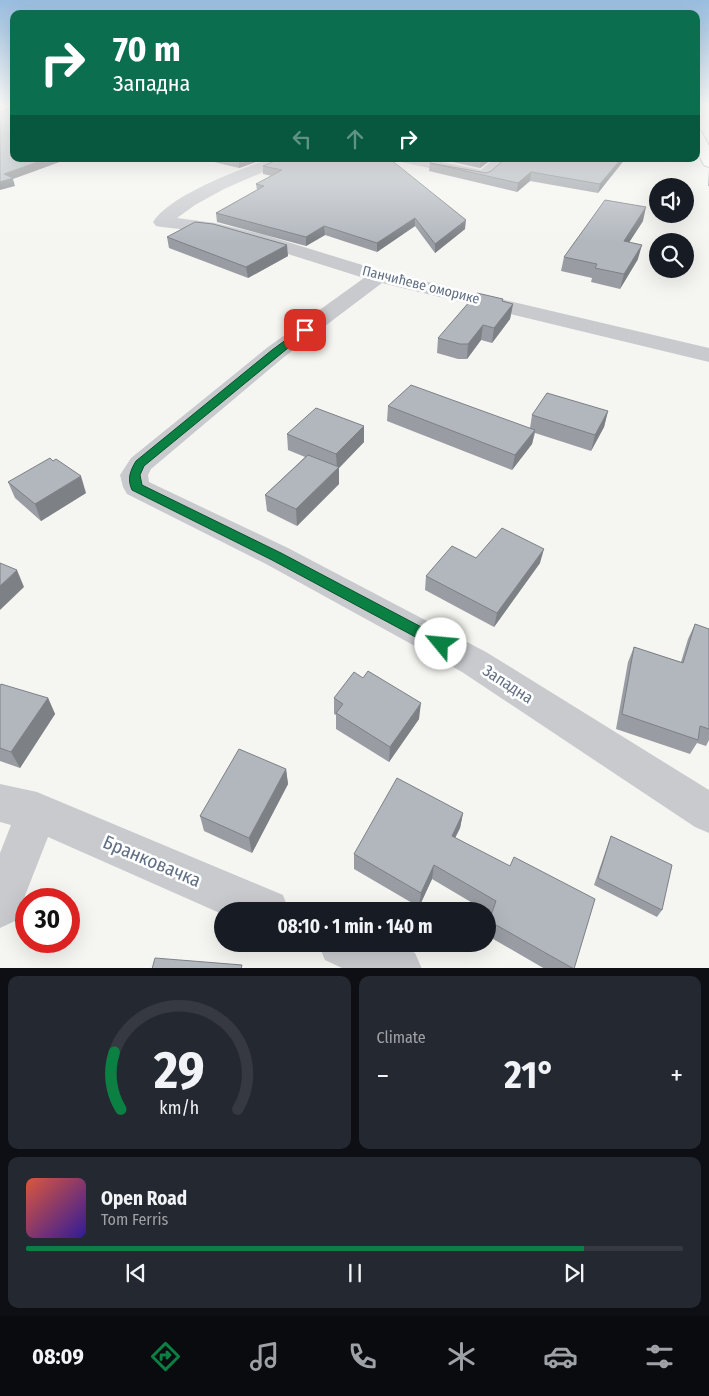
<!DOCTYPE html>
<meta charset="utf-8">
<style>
:root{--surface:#171b24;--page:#242831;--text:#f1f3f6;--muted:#9ea1a6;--line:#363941;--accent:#0b8043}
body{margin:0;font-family:"Fira Sans Condensed",sans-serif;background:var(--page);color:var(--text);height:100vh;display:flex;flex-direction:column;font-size:19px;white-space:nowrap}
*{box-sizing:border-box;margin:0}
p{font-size:16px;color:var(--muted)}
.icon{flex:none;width:28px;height:28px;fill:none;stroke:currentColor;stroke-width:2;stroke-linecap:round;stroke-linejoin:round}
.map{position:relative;height:968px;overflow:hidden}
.sheet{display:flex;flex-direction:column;gap:8px;padding:8px;background:#0d0f14;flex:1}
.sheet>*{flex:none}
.guide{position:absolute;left:10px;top:10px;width:690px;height:152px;border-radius:10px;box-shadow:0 5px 20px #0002;background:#0b6e4f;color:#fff;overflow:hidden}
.controls{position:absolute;left:649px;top:178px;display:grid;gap:10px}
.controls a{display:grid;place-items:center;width:45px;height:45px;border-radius:50%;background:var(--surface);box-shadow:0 5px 20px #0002;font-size:25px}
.speed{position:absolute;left:15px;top:888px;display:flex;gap:10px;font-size:25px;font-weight:700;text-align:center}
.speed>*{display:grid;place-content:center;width:65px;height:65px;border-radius:50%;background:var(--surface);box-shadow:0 5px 20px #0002;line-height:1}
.speed .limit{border:8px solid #d22;background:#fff;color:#111}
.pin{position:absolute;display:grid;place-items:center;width:42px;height:42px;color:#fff;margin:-21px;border-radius:10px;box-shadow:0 2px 8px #0006}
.me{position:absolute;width:55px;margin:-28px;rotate:298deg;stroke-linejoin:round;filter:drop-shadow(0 0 4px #0008)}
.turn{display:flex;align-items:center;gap:18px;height:105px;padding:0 20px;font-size:22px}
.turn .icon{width:65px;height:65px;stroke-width:2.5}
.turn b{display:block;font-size:35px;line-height:42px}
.lanes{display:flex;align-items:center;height:48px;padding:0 20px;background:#0003;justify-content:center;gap:25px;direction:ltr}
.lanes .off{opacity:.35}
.big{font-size:38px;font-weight:700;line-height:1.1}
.sheet .widget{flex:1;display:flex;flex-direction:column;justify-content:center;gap:8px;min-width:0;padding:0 18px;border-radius:10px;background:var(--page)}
.sheet .dial{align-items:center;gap:0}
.dial svg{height:130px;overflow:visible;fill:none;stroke:var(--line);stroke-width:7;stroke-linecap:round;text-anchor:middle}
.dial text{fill:var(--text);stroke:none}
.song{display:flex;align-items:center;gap:15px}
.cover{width:60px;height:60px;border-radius:8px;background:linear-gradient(135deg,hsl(10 70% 55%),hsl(250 70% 35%))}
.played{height:5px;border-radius:2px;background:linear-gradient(90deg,var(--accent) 85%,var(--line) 85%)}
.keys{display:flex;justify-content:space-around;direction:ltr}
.heat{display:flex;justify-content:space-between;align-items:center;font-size:28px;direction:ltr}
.sheet .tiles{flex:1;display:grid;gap:8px;grid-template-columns:1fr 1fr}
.widget:last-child{grid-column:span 2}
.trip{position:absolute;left:214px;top:902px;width:282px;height:50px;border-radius:25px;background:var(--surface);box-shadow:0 5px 20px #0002;font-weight:700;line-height:50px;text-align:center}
.tab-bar{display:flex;height:80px;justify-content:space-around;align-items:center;background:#090b0e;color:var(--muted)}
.tab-bar .icon{width:35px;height:35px}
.tab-bar .current{color:var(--accent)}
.tab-bar b{font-size:22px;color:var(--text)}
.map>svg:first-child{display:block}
</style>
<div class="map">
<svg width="709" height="969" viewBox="0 0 709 969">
<rect width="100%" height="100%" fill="#f5f6f1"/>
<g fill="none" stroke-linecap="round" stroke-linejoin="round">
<defs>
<path id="secondary" d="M696 130 701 131 709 146V167L704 165 696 150Z"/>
</defs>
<use href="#secondary" stroke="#b9bdc2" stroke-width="2"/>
<g fill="#c8cace" fill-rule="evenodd">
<path d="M269 159H288L286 162 224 189 195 205 177 218 215 223 265 235 385 272 709 348V362L382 283 284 357 151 469 148 475 149 482 288 548 486 652 709 790V833L695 827 462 672 266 564 127 494 123 487 120 475 131 458 268 347 364 278 253 243 215 233 162 227 156 226 153 222C172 194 237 171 269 159Z"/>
<path d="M399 159H427L481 170 494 159H510L489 178 484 180 406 163 401 162Z"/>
<path d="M0 784 37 792 283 895 289 911H222V914L48 837 15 921 0 928V853L11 825 0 822Z"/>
<path d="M318 944H394L415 953 422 969H344L325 960Z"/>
</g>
<use href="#secondary" fill="#fff" fill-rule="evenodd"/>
</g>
<g fill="#999da3">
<path d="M210 159H264L239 168 210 161Z"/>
<path d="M279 159 465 229 435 253 415 226 377 252 325 235 306 246 217 222 216 213 257 190 256 184 272 176 263 174V166Z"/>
<path d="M444 159H492L480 168 444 160Z"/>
<path d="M505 159H625L598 193 530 181 517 192 429 171 430 163 486 173 491 171Z"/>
<path d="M709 170V186H708Z"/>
<path d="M643 221 629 242 638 259 620 289 591 282 592 278 561 271 564 257Z"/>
<path d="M167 237 288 256 248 278 169 248Z"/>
<path d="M503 301 513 304 510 319 492 343 481 340 467 359H458L437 353 438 338Z"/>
<path d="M388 406 530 428 532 415 608 411 604 427 591 451 535 433 532 444 512 470 387 421Z"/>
<path d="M364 426V442L339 468V484L297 526 267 511 265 495 305 457 288 450 287 434Z"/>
<path d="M8 482 86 493 41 521 15 498Z"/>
<path d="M476 558 540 563 494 627 425 590 426 576Z"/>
<path d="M695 624 709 629V740L706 746 697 743 690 754 616 729 628 662 634 647 681 662 688 639Z"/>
<path d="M0 686 48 698 55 714 20 768 0 761Z"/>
<path d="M334 698 419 719 389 762 336 729V715L334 714Z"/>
<path d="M286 769 288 784 252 853 204 831 200 816Z"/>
<path d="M463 813 460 828 455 838 574 969H545L488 936V925L491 914 488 912V911H486L432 879 419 907 354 869V854Z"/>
<path d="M611 836 662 910 657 917 594 885 608 844Z"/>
</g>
<g fill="#7d8085">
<path d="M0 106H8L0 108Z"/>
<path d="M46 159H68L13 179 15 186 0 190V182L4 174Z"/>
<path d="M242 159H264L239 168V160Z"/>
<path d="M481 159H492L480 168Z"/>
<path d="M621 159H625L598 193 600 184Z"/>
<path d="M531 172 530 181 517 192 518 183Z"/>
<path d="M646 207 643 221 621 255 624 241Z"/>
<path d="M415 218V226L377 252V243Z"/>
<path d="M466 220 465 229 435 253V244Z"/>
<path d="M324 226 325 235 306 246V237Z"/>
<path d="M287 245 288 256 248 278 246 267Z"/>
<path d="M642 245 638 259 620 289 624 274Z"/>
<path d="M513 304 510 319 492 343 494 328Z"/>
<path d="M483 325 481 340 467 359 468 344Z"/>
<path d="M608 411 604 427 591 451 595 435Z"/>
<path d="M364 426V442L339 468V484L297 526 296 509 337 469 336 454Z"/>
<path d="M535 430 532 444 512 470 515 455Z"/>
<path d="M81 476 86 493 41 521 35 504Z"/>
<path d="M544 549 540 563 494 627 497 613Z"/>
<path d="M17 570 24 587 0 610V586Z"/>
<path d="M48 698 55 714 20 768 11 752Z"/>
<path d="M421 703 419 719 389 762 390 747Z"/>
<path d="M286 769 288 784 252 853 249 838Z"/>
<path d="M463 813 460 828 449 850 452 836Z"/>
<path d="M434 865 432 879 419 907 421 893Z"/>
</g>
<g fill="#b2b7be" stroke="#7d8085">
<path d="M14 106V159H46L4 174 13 178 0 182V112L14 107Z"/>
<path d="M279 159H390L466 220 435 244 415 218 377 243 324 226 306 237 216 213 264 186 256 184 282 170 263 166Z"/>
<path d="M505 159H621L600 184 531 172 518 183 430 163 486 173 491 171Z"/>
<path d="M605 200 646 207 624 241 642 245 624 274 595 268 597 264 564 257Z"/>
<path d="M195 222 213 224 287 245 246 267 167 237Z"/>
<path d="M477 293 503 299 502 301 513 304 494 328 483 325 468 344H460L438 338Z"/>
<path d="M411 385 535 430 515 455 388 406Z"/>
<path d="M547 393 608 411 595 435 532 415Z"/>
<path d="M316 408 364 426 336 454 287 434Z"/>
<path d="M308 455 339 467 296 509 265 495Z"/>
<path d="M50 458 53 461 56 459 81 476 35 504 8 482Z"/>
<path d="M502 528 544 549 497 613 426 576 452 546 476 558Z"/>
<path d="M0 563 17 570 0 586Z"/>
<path d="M695 624 709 629V729L700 726 698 740 622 714 634 647 683 663Z"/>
<path d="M368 671 421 703 390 747 336 713 343 704 334 698 354 672 363 678Z"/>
<path d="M1 684 48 698 11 752 0 748V686Z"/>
<path d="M239 749 286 769 249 838 200 816Z"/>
<path d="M397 778 463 813 452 836 510 866 514 857 595 899 574 969 489 921 496 901 434 865 421 893 354 854Z"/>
<path d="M611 836 672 865 662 910 598 878Z"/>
<path d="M155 958 242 965 241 969H152Z"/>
</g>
<linearGradient id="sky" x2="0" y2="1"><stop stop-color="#99bddf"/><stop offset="0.44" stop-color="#fafbf9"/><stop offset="1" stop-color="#fafbf9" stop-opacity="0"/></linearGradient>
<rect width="709" height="241" fill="url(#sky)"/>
<path fill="#0b8043" stroke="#07532c" d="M302 328H305L310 330 144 466 140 475 142 485 281 553 446 640 448 644 446 648 441 650 436 648 272 560 132 490C127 479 130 471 136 461L272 350Z"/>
<g text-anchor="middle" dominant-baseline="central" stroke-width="5" stroke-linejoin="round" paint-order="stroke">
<g font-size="14" fill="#627085" stroke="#fff">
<text transform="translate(421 285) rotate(14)">Панчићеве оморике</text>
</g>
<g font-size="16" fill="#627085" stroke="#fff">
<text transform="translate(508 684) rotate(33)">Западна</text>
</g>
<g font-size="19" fill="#627085" stroke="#fff">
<text transform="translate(152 861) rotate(23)">Бранковачка</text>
</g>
</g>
</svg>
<div class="controls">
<a><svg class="icon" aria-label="sound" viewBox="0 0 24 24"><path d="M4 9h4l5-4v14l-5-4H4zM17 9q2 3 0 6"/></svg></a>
<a><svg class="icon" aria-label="search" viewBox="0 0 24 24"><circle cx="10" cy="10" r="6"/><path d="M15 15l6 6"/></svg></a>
</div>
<div class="speed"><div class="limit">30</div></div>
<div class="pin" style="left:305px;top:330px;background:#d93025"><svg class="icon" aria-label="arrive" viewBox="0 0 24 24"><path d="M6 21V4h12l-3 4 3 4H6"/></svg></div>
<svg class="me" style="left:441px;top:644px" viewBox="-20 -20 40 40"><circle r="19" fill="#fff"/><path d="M0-13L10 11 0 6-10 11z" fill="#0b8043"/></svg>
<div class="trip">08:10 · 1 min · 140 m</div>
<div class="guide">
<div class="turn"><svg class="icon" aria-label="right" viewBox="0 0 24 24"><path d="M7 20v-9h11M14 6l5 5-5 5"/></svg><div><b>70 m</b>Западна</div></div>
<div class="lanes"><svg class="icon off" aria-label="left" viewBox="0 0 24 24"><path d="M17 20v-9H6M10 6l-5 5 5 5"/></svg><svg class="icon off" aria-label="ahead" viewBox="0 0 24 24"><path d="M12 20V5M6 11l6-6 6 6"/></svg><svg class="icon" aria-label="right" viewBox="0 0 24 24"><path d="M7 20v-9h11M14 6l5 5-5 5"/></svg></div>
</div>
</div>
<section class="sheet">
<div class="tiles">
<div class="widget dial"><svg viewBox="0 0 100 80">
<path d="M14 69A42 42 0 1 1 86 69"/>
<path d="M14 69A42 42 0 0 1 10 34" stroke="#0b8043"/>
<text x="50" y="56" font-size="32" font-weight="700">29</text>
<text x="50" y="72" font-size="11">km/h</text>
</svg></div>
<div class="widget"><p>Climate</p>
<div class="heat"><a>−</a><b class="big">21°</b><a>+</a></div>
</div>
<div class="widget">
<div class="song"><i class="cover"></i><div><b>Open Road</b><p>Tom Ferris</p></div></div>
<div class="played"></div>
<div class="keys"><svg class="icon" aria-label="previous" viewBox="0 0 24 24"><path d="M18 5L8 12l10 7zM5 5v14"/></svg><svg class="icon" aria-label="pause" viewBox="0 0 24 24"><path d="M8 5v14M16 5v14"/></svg><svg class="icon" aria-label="next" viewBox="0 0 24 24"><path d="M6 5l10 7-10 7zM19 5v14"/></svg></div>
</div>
</div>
</section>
<nav class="tab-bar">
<b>08:09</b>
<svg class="icon current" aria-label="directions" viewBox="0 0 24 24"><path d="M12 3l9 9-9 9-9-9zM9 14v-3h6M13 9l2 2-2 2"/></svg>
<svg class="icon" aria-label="music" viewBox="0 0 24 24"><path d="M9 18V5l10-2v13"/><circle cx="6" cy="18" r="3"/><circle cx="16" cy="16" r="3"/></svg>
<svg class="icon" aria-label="phone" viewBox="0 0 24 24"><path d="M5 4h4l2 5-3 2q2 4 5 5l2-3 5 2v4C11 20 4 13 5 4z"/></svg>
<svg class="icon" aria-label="climate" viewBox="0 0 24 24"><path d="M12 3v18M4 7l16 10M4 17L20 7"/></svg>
<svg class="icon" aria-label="car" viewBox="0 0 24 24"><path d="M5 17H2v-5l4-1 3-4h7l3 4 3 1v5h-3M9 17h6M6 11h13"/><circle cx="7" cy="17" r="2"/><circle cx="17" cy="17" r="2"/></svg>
<svg class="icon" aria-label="filters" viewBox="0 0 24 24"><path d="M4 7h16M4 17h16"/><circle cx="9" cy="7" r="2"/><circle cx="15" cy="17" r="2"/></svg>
</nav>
